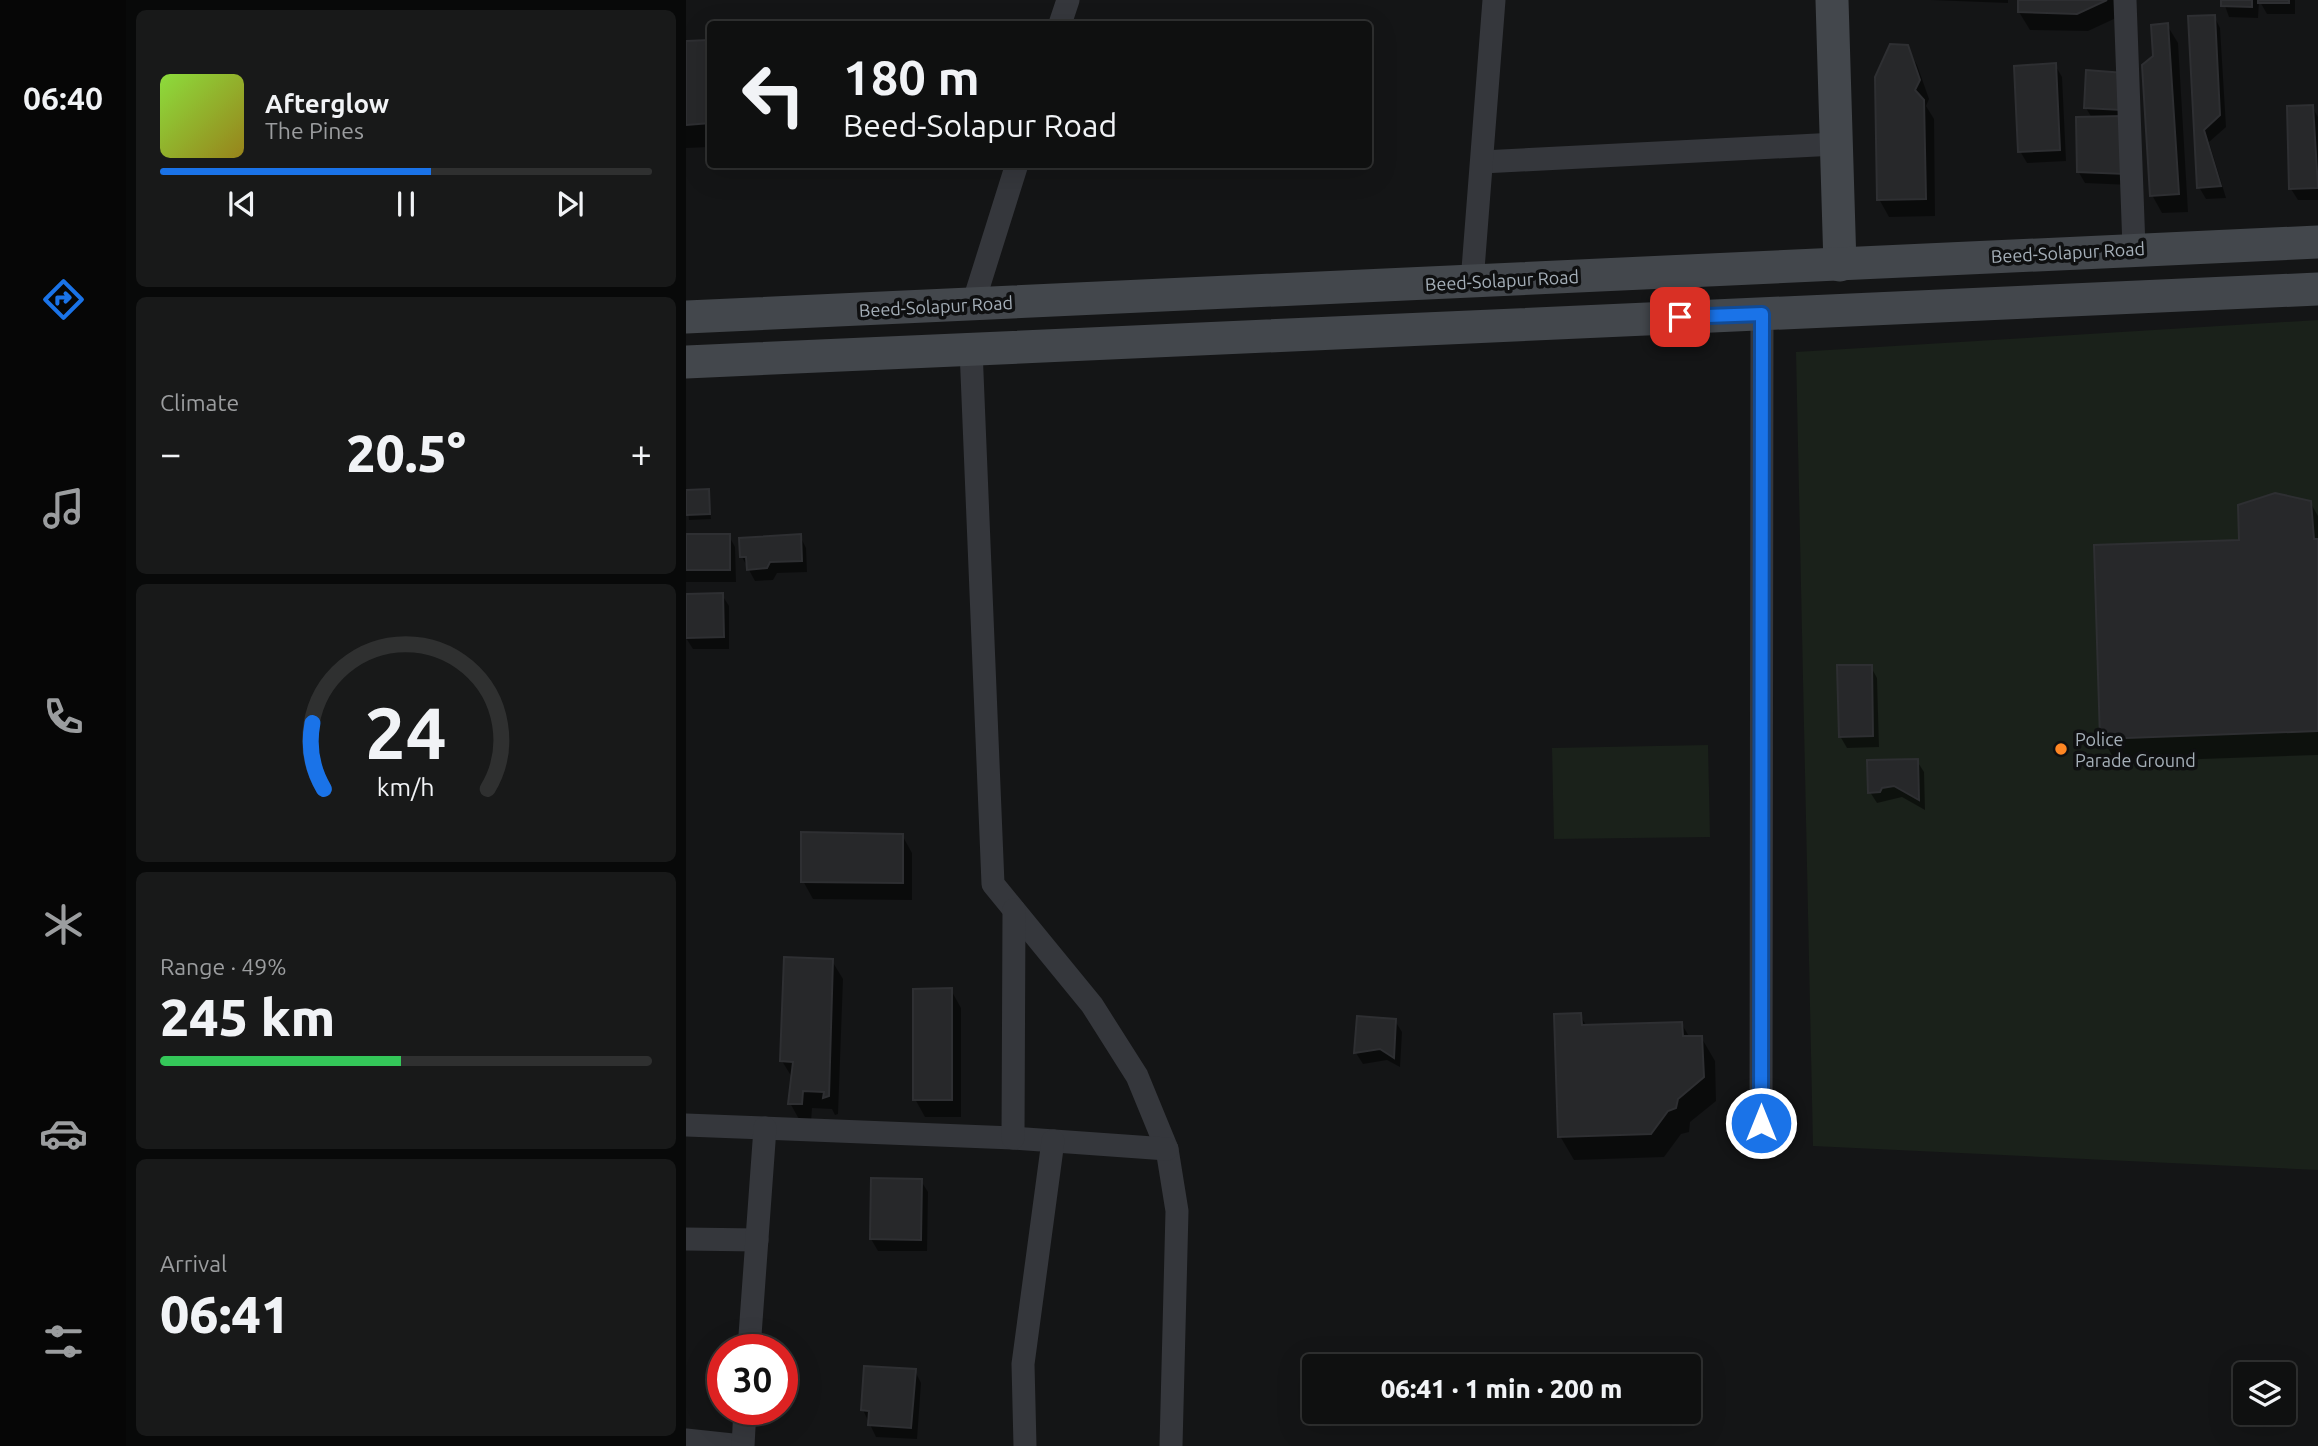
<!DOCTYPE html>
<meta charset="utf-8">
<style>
:root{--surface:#0f1010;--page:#181919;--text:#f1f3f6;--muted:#9b9d9f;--line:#2f3030;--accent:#1a73e8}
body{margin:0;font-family:Ubuntu,sans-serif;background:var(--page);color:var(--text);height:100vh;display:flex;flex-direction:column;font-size:26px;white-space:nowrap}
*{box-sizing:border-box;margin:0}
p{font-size:23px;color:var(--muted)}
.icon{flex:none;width:38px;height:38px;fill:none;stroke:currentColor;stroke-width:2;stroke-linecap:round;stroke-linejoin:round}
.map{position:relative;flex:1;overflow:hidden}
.sheet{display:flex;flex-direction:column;gap:10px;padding:10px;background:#080909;width:560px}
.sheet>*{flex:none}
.hud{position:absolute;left:21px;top:21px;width:665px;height:147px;border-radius:7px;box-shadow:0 7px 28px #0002,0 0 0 2px var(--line);background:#0f1010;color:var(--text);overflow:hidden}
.tools{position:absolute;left:1547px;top:1362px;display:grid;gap:14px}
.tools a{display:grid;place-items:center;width:63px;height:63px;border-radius:7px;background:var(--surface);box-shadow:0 7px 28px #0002,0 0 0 2px var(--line);font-size:35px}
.speed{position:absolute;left:21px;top:1334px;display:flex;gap:14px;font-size:35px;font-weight:700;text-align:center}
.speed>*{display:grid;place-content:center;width:91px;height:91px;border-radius:50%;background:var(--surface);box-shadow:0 7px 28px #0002,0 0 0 2px var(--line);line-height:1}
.speed .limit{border:10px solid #d22;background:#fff;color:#111}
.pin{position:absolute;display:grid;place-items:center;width:60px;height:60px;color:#fff;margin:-30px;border-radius:14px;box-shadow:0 4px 10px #0006}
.me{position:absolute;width:77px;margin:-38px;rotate:0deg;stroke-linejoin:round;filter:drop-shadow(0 0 5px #0008)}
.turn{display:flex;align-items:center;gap:24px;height:147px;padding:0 21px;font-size:32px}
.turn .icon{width:91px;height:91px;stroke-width:2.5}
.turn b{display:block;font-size:49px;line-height:60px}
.big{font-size:52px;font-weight:800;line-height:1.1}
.sheet .widget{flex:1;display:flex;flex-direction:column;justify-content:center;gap:10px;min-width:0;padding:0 24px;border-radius:10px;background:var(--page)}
.sheet .dial{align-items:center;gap:0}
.dial svg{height:182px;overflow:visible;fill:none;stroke:var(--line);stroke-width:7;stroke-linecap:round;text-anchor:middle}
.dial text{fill:var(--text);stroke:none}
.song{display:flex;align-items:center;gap:21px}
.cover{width:84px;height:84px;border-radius:10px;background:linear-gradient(135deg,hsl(90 70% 55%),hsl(50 70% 35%))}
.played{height:7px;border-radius:4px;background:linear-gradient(90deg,var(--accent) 55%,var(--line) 55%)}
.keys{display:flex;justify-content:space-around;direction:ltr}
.heat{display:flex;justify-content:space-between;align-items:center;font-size:38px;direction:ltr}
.charge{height:10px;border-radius:5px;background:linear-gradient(90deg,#34c759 49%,var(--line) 0)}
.trip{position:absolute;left:616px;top:1354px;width:399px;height:70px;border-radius:7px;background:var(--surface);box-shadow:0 7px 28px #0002,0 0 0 2px var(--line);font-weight:800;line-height:70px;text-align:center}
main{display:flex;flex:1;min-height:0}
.menu{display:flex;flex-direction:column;width:126px;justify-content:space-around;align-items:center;background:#060606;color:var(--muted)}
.menu .icon{width:49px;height:49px}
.menu .on{color:var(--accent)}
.menu b{font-size:32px;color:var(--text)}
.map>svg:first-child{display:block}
</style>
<main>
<nav class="menu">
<b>06:40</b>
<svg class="icon on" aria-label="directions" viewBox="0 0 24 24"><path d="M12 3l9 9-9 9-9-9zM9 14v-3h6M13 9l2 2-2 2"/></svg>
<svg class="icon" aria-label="music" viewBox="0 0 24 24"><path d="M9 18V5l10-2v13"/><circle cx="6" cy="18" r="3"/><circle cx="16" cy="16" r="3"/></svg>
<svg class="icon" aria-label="phone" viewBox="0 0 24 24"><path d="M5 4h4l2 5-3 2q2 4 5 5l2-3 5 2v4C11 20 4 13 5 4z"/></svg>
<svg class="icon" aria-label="climate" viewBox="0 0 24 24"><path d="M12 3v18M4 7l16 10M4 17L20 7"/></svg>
<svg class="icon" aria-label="car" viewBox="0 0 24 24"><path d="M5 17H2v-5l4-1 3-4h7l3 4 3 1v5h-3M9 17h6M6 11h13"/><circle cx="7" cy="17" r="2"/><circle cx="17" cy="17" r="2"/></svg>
<svg class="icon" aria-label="filters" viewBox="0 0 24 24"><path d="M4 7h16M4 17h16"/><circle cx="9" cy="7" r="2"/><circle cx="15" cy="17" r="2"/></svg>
</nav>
<section class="sheet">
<div class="widget">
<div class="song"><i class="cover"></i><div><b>Afterglow</b><p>The Pines</p></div></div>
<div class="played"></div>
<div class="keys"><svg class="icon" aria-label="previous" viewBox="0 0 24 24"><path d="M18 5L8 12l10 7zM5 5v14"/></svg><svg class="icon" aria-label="pause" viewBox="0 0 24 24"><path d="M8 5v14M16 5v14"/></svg><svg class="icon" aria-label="next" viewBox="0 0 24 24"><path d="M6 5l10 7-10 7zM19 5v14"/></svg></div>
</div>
<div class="widget"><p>Climate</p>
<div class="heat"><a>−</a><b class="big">20.5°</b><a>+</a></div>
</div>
<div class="widget dial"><svg viewBox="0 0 100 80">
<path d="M14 69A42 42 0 1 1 86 69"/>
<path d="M14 69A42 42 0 0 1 9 40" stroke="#1a73e8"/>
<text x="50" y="56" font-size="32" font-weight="700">24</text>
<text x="50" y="72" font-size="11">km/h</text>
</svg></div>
<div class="widget"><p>Range · 49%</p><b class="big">245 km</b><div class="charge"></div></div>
<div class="widget"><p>Arrival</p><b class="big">06:41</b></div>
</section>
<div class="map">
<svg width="1632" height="1446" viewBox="0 0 1632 1446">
<rect width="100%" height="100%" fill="#141516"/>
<g fill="#1a211a">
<path d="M1632 320V1170L1127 1146 1110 352Z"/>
<path d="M1022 745 1024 837 868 839 866 748Z"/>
</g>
<g fill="#0007">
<path d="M1245 0H1322V3Z"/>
<path d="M1334 0H1430V18L1402 31 1344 30 1333 12Z"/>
<path d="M1537 0H1609V14H1581L1573 0 1572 18 1543 17Z"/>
<path d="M1528 16 1534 28 1540 127 1523 142 1540 198 1520 199 1513 187 1504 18Z"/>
<path d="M1481 25 1492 43 1502 212 1476 213 1466 195 1469 57Z"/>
<path d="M22 42 24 147 0 148V43Z"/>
<path d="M1221 47 1231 65 1243 99 1240 106 1248 119 1249 216 1203 217 1193 199Z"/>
<path d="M1369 65 1376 77 1380 161 1341 163 1334 151Z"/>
<path d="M1437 74 1445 185 1399 183 1392 171 1406 118 1400 108Z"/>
<path d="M1626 107 1632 117V200H1612L1605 189Z"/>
<path d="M22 491 25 519 3 520 0 492Z"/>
<path d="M1624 502 1632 516V755L1430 762 1416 738Z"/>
<path d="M0 536H43L49 547 50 582H0Z"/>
<path d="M114 536 120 548 121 572 91 573 87 580 69 581 56 557Z"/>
<path d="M36 595 43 606V649H7L0 638V596Z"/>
<path d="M1185 667 1191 678 1193 747 1161 748 1154 736Z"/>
<path d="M1231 761 1238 772 1239 810 1216 797 1191 803 1184 792Z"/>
<path d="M216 835 226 853V900L127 899 117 881Z"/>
<path d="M146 961 157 979 152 1114 149 1115 146 1109 126 1108 125 1122 114 1121 104 1103 107 1079 96 1061Z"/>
<path d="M265 990 275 1008V1117H239L229 1099Z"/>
<path d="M894 1015 901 1027 995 1023 1004 1038 1015 1037 1029 1061 1030 1101 1004 1122 1003 1132 995 1134 978 1157 888 1160 874 1136Z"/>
<path d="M709 1021 716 1032 714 1067 701 1060 677 1064 670 1053Z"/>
<path d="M235 1181 242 1192 241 1251H192L185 1239Z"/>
<path d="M229 1371 235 1383 231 1439 190 1437 177 1410Z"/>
</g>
<g fill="#27282a" stroke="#2e2f32" stroke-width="2">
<path d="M1332 0H1421L1391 14 1332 12Z"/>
<path d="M1535 0H1566V7L1535 6Z"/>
<rect x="1572" y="0" width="31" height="3"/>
<path d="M1529 15 1534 115 1518 130 1535 186 1511 188 1502 16Z"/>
<path d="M1482 23 1493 194 1464 196 1456 65 1467 56 1465 25Z"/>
<path d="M23 40 24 123 0 125V41Z"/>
<path d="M1204 44 1222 45 1234 80 1229 90 1238 100 1240 199 1191 200 1189 77Z"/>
<path d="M1370 63 1374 150 1332 152 1328 66Z"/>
<path d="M1400 70 1438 73 1436 110 1398 108Z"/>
<path d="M1627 105 1632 188 1603 189 1601 106Z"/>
<path d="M1436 116 1440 174 1391 172 1390 117Z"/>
<path d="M23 489 24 514 0 515V490Z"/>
<path d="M1589 493 1625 501 1628 539H1632V731L1414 739 1408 545 1553 540 1552 505Z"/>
<rect x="0" y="534" width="44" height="36"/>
<path d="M115 534 116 561 84 562 81 568 61 570 60 557H54L53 538Z"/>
<path d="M37 593 38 637 0 638V594Z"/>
<path d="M1151 665H1186L1187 736 1153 737Z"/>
<path d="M1232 759 1233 800 1208 786 1196 788 1194 792 1182 793 1181 760Z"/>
<path d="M115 832 217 834V883L115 882Z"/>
<path d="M98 957 147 959 143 1096 137 1098 138 1092 117 1091 116 1104H102L107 1062 94 1061Z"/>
<path d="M266 988V1100H227V989Z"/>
<path d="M895 1013 896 1025 996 1022 997 1036H1016L1018 1077 992 1099 990 1108 982 1111 965 1134 872 1137 868 1014Z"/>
<path d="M671 1016 710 1019 708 1058 694 1049 668 1053Z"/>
<path d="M185 1178 236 1179 235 1240 184 1239Z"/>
<path d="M178 1366 230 1369 225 1428 182 1425 183 1411 175 1410Z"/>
</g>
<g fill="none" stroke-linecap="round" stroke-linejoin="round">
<g stroke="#35373c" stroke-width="23">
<path d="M1439 0 1448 248"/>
<path d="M374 24 382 0"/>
<path d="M796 162 1150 144"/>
<path d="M786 282 808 0"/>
<path d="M287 304 331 164"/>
<path d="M285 349 307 884 406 1005 451 1076 481 1149 491 1211 485 1446"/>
<path d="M1075 1123 1076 314"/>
<path d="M0 1125 327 1138 481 1149"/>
<path d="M327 1138 328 910"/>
<path d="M0 1239 71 1240"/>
<path d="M63 1349 79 1128"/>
<path d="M0 1440 56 1446"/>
<path d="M57 1446 59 1409"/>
<path d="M339 1446 337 1364 367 1141"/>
</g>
<g stroke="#43474c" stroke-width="33">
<path d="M1146 0 1154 265"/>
<path d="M0 317 1632 242"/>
<path d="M0 362 1632 289"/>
</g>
</g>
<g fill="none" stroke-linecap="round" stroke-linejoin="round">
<defs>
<path id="route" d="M994 317 1076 314 1075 1123"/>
</defs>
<use href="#route" stroke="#114b97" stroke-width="18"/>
<use href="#route" stroke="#1a73e8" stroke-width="12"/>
</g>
<circle fill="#ff8623" stroke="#0f1011" stroke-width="2.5" cx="1375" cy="749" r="7"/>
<g text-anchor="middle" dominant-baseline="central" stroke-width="7" stroke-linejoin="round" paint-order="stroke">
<g font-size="18" fill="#a5afb8" stroke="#0f1011">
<text transform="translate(1382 252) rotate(-3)">Beed-Solapur Road</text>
<text transform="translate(816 280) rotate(-3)">Beed-Solapur Road</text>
<text transform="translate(250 306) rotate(-3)">Beed-Solapur Road</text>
</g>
<g font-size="18" fill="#a5afb8" stroke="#0f1011" text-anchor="start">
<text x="1389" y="739">Police<tspan x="1389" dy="21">Parade Ground</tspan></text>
</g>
</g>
</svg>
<div class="tools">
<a><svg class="icon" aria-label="layers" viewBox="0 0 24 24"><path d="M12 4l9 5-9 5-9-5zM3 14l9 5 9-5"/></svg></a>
</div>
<div class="speed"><div class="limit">30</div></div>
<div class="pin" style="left:994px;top:317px;background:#d93025"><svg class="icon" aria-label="arrive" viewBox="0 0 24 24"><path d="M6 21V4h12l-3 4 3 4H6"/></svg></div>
<svg class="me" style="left:1075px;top:1123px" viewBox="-20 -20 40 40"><circle r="17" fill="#1a73e8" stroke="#fff" stroke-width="3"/><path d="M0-11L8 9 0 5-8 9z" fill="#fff"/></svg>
<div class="trip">06:41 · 1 min · 200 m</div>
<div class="hud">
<div class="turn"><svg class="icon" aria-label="left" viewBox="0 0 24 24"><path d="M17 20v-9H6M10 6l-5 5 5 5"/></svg><div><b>180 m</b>Beed-Solapur Road</div></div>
</div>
</div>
</main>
